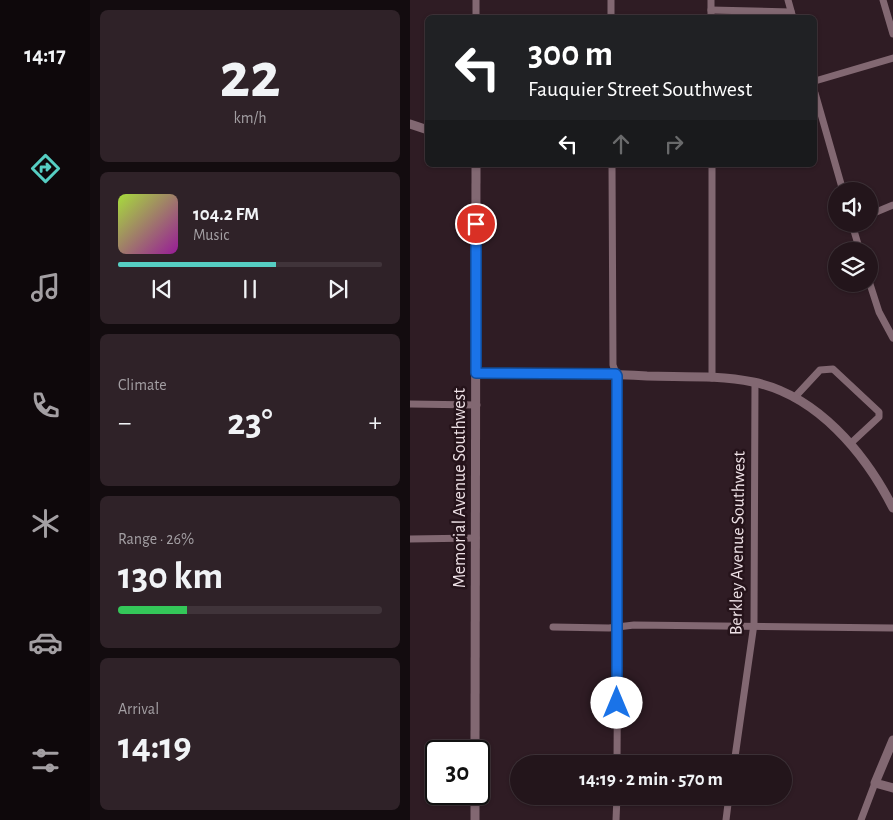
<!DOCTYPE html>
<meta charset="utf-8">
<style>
:root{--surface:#23151b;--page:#2f2228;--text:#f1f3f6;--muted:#a39fa3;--line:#40343a;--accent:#56cec3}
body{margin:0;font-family:"Alegreya Sans",sans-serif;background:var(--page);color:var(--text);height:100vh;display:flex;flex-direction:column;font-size:19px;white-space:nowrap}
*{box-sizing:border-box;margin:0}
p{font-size:16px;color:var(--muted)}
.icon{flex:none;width:28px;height:28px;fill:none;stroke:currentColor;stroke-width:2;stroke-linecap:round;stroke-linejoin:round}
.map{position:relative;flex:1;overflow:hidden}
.sheet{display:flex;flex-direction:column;gap:10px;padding:10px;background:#130c0f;width:320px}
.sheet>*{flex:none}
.top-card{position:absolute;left:15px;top:15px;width:392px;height:152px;border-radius:8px;box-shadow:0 1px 4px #0004,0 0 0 1px var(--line);background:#202124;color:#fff;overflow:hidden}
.buttons{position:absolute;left:418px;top:182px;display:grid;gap:10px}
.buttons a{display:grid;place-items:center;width:50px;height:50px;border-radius:50%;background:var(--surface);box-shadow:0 1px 4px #0004,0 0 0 1px var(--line);font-size:25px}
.speed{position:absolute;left:15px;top:740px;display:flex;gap:10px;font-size:25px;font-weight:700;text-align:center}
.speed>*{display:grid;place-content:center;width:65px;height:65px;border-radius:50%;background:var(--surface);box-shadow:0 1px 4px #0004,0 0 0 1px var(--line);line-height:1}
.speed .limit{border:2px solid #111;border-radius:8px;background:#fff;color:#111}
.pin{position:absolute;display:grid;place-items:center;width:42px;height:42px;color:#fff;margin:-21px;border:2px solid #fff;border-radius:50%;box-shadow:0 1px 5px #0007}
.me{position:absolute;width:55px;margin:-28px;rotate:0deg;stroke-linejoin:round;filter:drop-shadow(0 0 4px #0008)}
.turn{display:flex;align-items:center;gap:18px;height:105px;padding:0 20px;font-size:22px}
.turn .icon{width:65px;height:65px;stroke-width:2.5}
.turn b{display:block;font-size:35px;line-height:42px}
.lanes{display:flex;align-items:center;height:48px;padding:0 20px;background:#0003;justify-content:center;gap:25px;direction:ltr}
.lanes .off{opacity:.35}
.big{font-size:38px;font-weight:700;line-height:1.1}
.sheet .tile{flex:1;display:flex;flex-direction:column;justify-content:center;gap:8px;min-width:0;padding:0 18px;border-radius:8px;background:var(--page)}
.sheet .dial{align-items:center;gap:0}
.dial b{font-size:65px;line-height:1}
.song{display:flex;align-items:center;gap:15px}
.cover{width:60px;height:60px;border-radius:8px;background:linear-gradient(135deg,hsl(80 70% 55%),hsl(300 70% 35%))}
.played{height:5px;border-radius:2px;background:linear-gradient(90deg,var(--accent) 60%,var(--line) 60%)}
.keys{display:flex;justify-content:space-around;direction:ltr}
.heat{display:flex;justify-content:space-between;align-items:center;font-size:28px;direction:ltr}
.charge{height:8px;border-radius:4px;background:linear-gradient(90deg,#34c759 26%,var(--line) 0)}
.trip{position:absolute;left:100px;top:755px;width:282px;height:50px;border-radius:25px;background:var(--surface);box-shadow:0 1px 4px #0004,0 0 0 1px var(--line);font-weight:700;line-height:50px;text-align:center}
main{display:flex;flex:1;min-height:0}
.tab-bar{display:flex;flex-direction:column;width:90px;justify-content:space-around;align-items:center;background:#0e080b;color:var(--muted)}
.tab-bar .icon{width:35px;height:35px}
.tab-bar .current{color:var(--accent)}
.tab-bar b{font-size:22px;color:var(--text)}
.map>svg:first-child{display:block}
</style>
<main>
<nav class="tab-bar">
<b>14:17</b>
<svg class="icon current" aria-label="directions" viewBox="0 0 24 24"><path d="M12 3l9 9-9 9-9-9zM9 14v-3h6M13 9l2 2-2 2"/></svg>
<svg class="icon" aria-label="music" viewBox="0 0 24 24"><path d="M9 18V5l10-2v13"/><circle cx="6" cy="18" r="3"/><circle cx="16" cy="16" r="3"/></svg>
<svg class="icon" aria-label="phone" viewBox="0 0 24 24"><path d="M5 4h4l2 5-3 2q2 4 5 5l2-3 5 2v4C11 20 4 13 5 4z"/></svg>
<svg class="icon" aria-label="climate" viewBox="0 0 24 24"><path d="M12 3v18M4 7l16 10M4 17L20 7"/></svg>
<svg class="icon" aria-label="car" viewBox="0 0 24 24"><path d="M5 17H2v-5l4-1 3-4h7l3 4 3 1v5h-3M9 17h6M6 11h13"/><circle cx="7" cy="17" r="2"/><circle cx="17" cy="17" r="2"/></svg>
<svg class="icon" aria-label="filters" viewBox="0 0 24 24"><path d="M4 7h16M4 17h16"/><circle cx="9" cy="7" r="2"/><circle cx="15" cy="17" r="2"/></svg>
</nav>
<section class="sheet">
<div class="tile dial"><b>22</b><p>km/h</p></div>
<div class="tile">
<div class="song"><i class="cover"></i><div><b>104.2 FM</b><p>Music</p></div></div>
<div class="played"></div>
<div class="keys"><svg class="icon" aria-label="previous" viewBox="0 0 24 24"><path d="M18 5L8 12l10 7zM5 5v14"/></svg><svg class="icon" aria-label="pause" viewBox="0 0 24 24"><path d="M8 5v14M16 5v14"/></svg><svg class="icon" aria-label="next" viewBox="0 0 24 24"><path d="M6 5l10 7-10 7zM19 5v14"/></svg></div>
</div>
<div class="tile"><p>Climate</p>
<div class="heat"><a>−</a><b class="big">23°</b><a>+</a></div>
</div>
<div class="tile"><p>Range · 26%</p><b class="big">130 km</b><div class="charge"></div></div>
<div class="tile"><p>Arrival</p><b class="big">14:19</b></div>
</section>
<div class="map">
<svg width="483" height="820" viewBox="0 0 483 820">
<rect width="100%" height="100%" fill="#2f1c24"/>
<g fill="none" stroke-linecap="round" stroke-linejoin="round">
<g stroke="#826872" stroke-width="7">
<path d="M301 0V18"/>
<path d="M378 0 383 18"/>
<path d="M473 0 483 34"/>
<path d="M301 10 381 12"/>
<path d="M66 18V0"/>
<path d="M201 18V0"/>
<path d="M405 81 483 58"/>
<path d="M405 93 433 191"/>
<path d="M202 165 203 365 207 376 209 417 207 764"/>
<path d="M459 215 483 205"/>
<path d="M442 224 450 251"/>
<path d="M459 281 469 312 483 338"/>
<path d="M302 378V165"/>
<path d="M384 398 410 370 423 369 469 412V417L440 444"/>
<path d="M0 404 67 405"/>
<path d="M0 539 66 538"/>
<path d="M143 627 199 628 224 625 483 628"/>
<path d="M324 764 344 624 345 382"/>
<path d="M206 820 207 796"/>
<path d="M316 820 319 796"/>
<path d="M451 820 465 783"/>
</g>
<g stroke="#826872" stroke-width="9">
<path d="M0 124 18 130"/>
<path d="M66 373C124 373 180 373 237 376 272 377 309 375 343 382 407 395 455 453 483 508"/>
<path d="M483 740 465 783 483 788"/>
<path d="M65 751 66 165"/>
<path d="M65 820V794"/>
</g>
</g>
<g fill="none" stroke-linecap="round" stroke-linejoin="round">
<defs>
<path id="route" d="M66 224V373L206 374 207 376V703"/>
</defs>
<use href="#route" stroke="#114b97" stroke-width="12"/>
<use href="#route" stroke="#1a73e8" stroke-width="9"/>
</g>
<g text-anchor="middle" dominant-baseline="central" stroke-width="5" stroke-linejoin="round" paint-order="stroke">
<g font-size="18" fill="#eee1e6" stroke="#25131a">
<text transform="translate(50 488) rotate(-90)">Memorial Avenue Southwest</text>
<text transform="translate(328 543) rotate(-89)">Berkley Avenue Southwest</text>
</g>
</g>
</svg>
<div class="buttons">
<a><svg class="icon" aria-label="sound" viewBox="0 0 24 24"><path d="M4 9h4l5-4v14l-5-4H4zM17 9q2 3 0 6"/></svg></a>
<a><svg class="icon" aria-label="layers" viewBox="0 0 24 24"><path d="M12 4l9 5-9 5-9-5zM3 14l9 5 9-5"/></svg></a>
</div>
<div class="speed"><div class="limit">30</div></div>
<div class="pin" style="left:66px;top:224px;background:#d93025"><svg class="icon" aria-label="arrive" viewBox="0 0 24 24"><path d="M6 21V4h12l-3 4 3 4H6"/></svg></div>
<svg class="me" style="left:207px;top:703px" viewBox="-20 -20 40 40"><circle r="19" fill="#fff"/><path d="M0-13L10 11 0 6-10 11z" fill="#1a73e8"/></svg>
<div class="trip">14:19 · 2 min · 570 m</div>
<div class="top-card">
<div class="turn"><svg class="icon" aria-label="left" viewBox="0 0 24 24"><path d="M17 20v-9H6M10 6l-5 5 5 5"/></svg><div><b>300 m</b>Fauquier Street Southwest</div></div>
<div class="lanes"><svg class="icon" aria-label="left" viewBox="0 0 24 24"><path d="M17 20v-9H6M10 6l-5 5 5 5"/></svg><svg class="icon off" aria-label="ahead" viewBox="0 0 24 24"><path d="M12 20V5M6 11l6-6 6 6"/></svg><svg class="icon off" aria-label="right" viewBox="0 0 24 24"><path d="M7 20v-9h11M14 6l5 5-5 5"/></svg></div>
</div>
</div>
</main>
